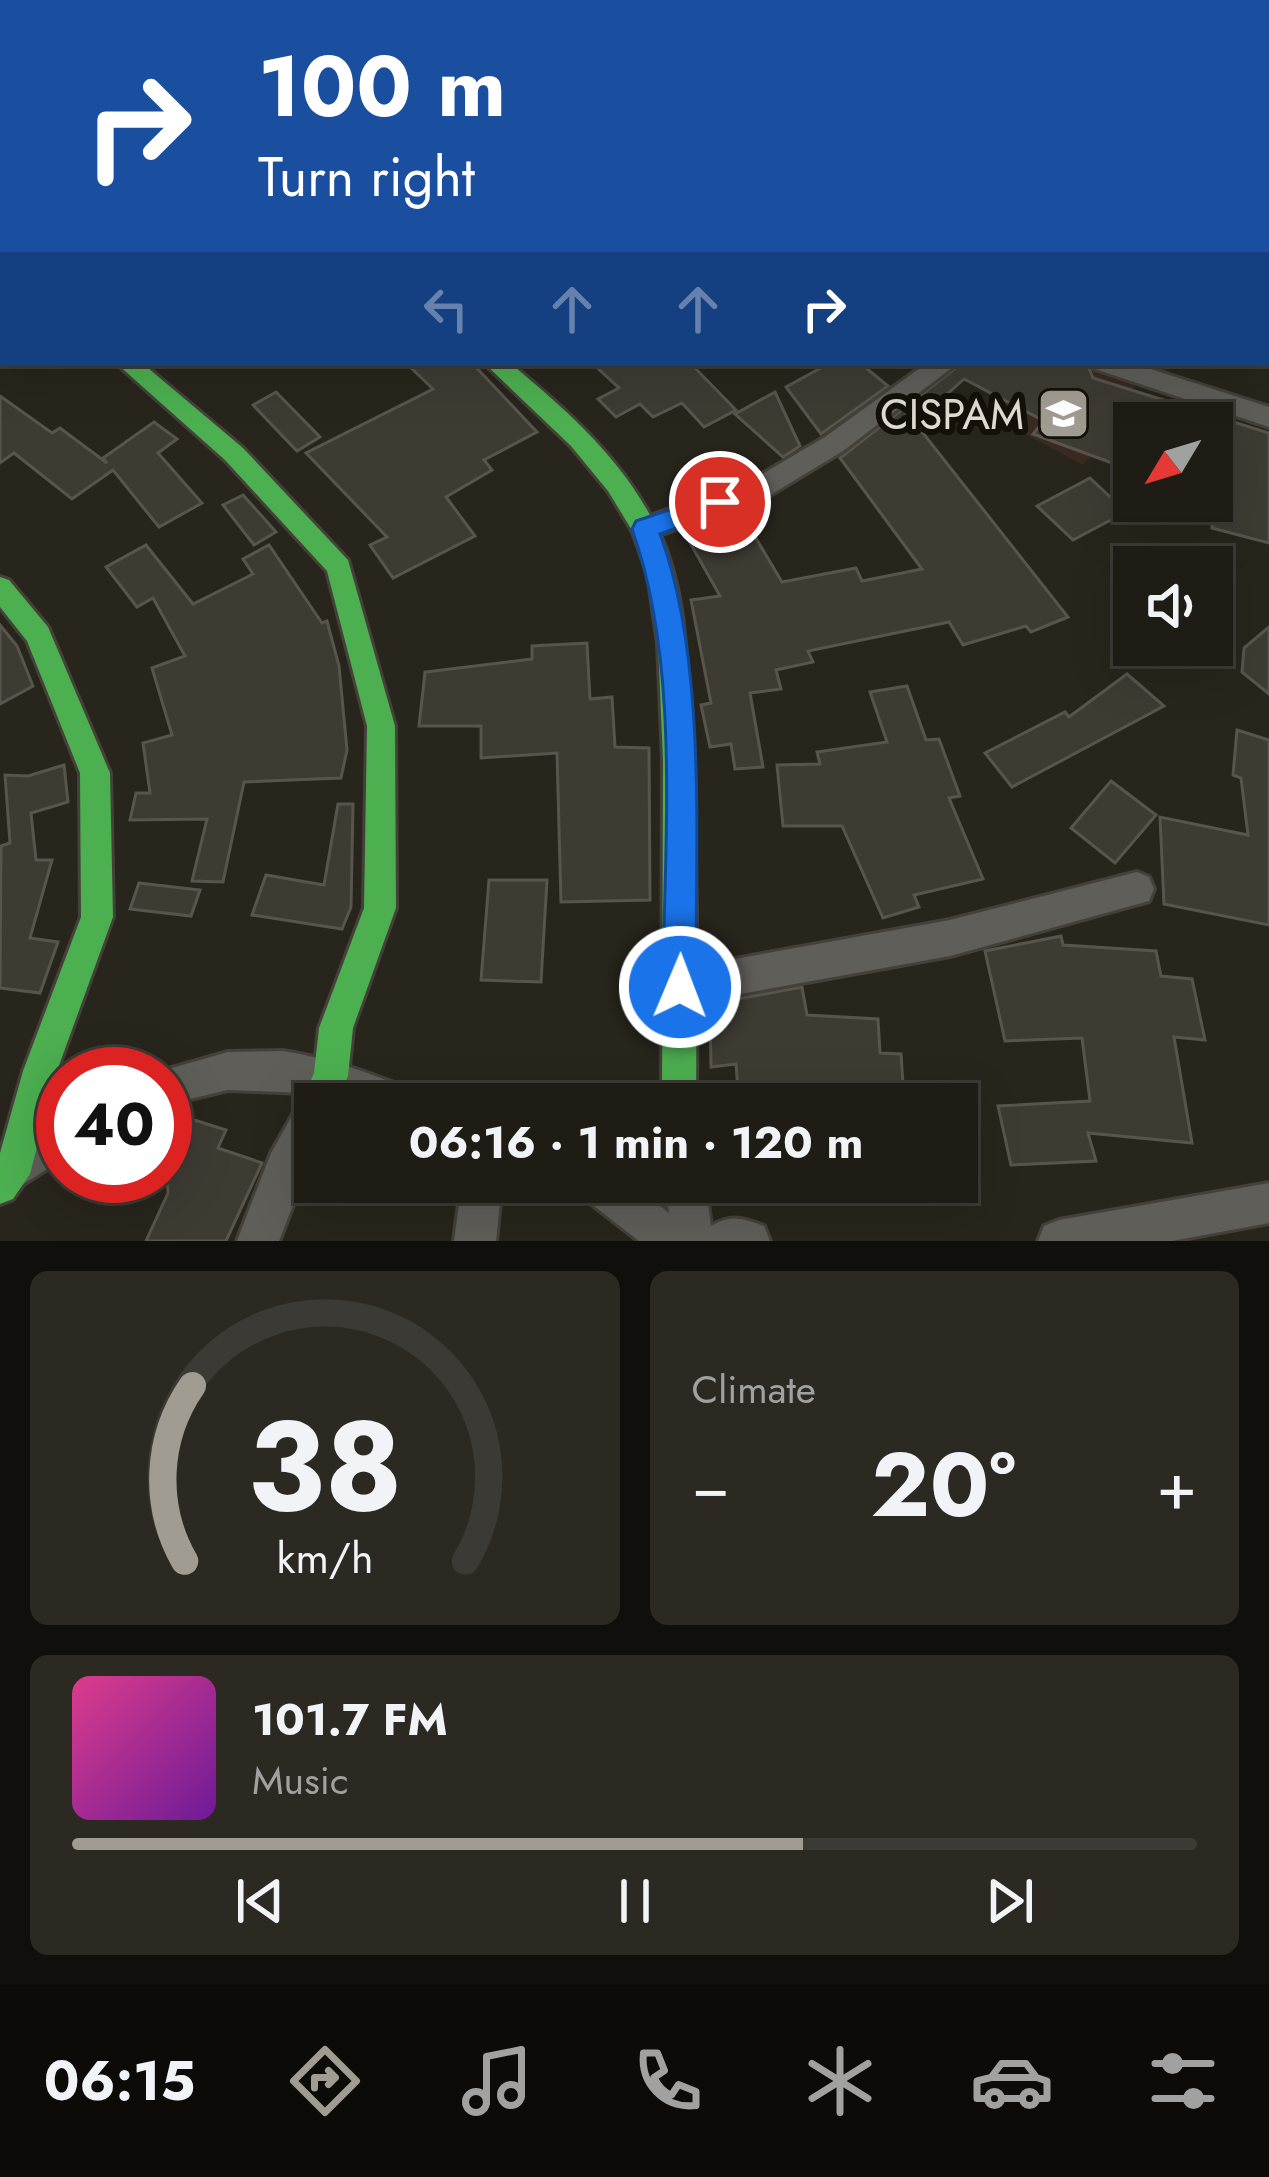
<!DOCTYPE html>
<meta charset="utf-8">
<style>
:root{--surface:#1e1c15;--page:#2b2922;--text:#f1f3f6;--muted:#a1a1a0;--line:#3c3a34;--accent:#a09c92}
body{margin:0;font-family:Jost,sans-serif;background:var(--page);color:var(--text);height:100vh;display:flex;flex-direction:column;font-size:45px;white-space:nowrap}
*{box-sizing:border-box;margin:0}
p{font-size:39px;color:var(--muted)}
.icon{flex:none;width:66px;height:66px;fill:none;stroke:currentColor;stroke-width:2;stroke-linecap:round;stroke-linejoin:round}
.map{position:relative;height:1241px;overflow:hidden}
.side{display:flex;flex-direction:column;gap:30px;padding:30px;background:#100f0c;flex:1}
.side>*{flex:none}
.guide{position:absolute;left:0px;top:0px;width:1269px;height:366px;box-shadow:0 12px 48px #0002,0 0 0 3px var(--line);background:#1a4fa0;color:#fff;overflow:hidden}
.needle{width:78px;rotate:232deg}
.fabs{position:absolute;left:1113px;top:402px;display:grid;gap:24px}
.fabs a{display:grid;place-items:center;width:120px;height:120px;border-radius:0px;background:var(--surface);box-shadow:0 12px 48px #0002,0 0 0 3px var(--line);font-size:60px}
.speed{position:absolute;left:36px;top:1047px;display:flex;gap:24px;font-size:60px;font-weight:700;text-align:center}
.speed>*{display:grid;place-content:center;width:156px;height:156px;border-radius:50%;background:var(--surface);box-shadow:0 12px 48px #0002,0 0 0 3px var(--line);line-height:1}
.speed .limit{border:18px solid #d22;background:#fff;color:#111}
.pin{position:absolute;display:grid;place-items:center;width:102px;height:102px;color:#fff;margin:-51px;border:6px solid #fff;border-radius:50%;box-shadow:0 3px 12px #0007}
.me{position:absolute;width:132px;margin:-66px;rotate:1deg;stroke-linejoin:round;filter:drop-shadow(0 0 9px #0008)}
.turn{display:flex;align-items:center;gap:42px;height:252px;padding:0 60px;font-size:54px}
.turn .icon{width:156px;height:156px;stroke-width:2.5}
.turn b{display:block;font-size:84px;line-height:102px}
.lanes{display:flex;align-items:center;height:114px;padding:0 60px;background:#0003;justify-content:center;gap:60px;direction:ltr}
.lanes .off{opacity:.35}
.big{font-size:90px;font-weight:700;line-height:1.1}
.side .card{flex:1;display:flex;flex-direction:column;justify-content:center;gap:18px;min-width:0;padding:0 42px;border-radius:18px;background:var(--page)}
.side .dial{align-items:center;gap:0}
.dial svg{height:312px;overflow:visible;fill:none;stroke:var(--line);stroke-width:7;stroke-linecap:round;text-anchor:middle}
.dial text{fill:var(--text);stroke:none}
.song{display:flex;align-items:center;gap:36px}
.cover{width:144px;height:144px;border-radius:18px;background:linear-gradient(135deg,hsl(330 70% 55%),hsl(280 70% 35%))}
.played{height:12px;border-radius:6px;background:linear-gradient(90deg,var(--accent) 65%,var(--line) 65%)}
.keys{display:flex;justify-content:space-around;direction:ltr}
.heat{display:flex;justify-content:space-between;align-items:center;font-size:66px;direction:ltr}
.side .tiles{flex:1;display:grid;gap:30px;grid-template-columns:1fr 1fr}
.card:last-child{grid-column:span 2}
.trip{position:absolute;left:294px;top:1083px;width:684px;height:120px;border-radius:0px;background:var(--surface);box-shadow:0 12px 48px #0002,0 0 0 3px var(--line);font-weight:700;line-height:120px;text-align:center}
.menu{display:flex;height:192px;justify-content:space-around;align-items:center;background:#0c0b08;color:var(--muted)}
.menu .icon{width:84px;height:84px}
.menu .active{color:var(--accent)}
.menu b{font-size:54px;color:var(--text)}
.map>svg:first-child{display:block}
</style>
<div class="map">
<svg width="1269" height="1241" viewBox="0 0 1269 1241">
<rect width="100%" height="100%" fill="#28251c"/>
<path fill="#3a2a22" d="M954 363H1168L1167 382 1140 374 1114 433 1083 465 1006 424 1001 404 950 366Z"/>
<g fill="#3e3b33" stroke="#58554e" stroke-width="3">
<path d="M406 363H472L537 432 484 460 492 470 446 497 475 536 393 578 370 545 387 537 306 453 433 389Z"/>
<path d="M592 363H690L736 410 704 427 682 403 653 417 640 404 616 417 598 399 619 388Z"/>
<path d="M830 363H860L888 386 821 434 786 387Z"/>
<path d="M962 363H1087L1093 378 1269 433V543L1212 528V423H1134V471L1033 434 1044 421 964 379 915 423 1068 617 1031 632 1026 626 963 645 949 622 808 651 813 662 776 670 781 689 750 693 763 767 735 769 731 744 710 747 701 705 711 703 691 600 720 596 684 532 741 513 782 582 856 568 862 581 922 569 840 458Z"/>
<path d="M276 392 320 437 297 451 253 405Z"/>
<path d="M775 392 800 446 783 457 735 414Z"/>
<path d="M0 396 52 433 60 428 107 463 103 458 154 422 177 439 158 453 202 503 159 527 113 470 72 499 14 453 0 463Z"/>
<path d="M1090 478 1126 512 1073 540 1037 506Z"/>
<path d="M243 495 276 532 254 545 223 505Z"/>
<path d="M146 545 193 604 253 574 243 559 269 545 322 623 327 621 339 666 347 750 341 778 244 782 223 882 192 881 207 819 130 820 136 793H150L143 743 172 735 152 668 185 656 153 598 137 607 106 567Z"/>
<path d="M0 625 17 646 33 686 0 704Z"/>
<path d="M1269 627V694L1242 672 1244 648Z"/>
<path d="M587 643 590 699 612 697 615 747 649 748 650 900 561 902 557 753 481 758V726H419L425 672 532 659V646Z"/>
<path d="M1127 674 1164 706 1012 787 985 753 1065 712 1069 717Z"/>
<path d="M907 686 926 740 939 739 960 796 949 798 983 879 914 895 919 907 883 918 842 826H783L777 765 820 764 817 752 887 742 870 692Z"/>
<path d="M1237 730 1269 740V925L1164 904 1160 817 1248 835 1241 778 1233 775Z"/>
<path d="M64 765 68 802 31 813 36 860H52L30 938 58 942 40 993 0 988 1 846 10 843 5 775 28 776Z"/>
<path d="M1111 781 1156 815 1115 863 1071 828Z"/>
<path d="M338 804H353L351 907 342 929 252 915 266 875 324 885Z"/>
<path d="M489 880H547L541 982 481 980Z"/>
<path d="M139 883 200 890 191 916 130 909Z"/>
<path d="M1061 936 1063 945 1156 951 1161 976 1192 979 1205 1040 1174 1037 1192 1143 1088 1133 1096 1161 1011 1165 998 1106 1090 1101 1082 1038 1005 1041 985 951Z"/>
<path d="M802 987 807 1015 878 1019 880 1053 901 1054 904 1099 804 1092 805 1104H739L736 1064 711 1067 710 1004Z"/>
<path d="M175 1114 226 1130 218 1148 262 1163 226 1241H146L168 1193 165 1136Z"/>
</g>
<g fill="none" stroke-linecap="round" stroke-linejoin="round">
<defs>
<g id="street">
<path d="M535 0H558L560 3H537Z"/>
<path d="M765 0H787L789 3H767Z"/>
<path d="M1075 0H1095L1097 3H1077Z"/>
<path d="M1116 0H1136L1138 3H1118Z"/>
<path d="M0 22 3 23V36L0 35Z"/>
<path d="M1266 91 1269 92V105L1266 104Z"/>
<rect x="1266" y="132" width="3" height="14"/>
<rect x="0" y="232" width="3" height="17"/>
<path d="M3 306V323L0 324V307Z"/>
<path d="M927 363H958L843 451 767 497 645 540 635 537 631 529 635 521 747 483 825 437Z"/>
<path d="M1091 363H1132L1269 407V427L1095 369Z"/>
<path d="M1137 872 1149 877 1154 889 1149 901 950 956 680 1005 667 1000 662 987 667 974 680 969 950 920Z"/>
<path d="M283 1051C328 1058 370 1073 412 1090L417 1104H346L331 1099 333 1104H315V1149L279 1241H237L271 1153 305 1093 228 1090 165 1105V1074H151L228 1052Z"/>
<path d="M63 1115V1159L0 1199V1155Z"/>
<path d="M462 1182H502L496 1241H454Z"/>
<path d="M575 1182H628L669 1213 665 1182H705L711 1226C731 1214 743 1218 764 1226L770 1241H639L581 1196Z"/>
<path d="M1269 1183V1223L1172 1241H1038L1044 1226 1059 1220Z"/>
</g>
<g id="fast">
<path d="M1060 0H1076L1079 3H1061Z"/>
<path d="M116 363H142L243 448 348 560 395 726 396 908 353 1028 348 1076 335 1104H315V1121L305 1116 300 1104 314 1073 319 1028 364 908 367 726 327 571 225 460Z"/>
<path d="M484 363H510C568 411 627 463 659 533 686 591 686 658 690 721 697 848 697 976 696 1104H662L663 760 658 643 648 575 633 532 608 491 571 446Z"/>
<path d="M0 577 9 580 48 627 110 773 113 917 57 1071 30 1174 13 1199 0 1204V1153L23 1071 81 917 80 773 27 641 0 607Z"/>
</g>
<rect id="slow" x="1266" y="209" width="3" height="13"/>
</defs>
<use href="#street" stroke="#45413a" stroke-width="6"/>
<use href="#fast" stroke="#45413a" stroke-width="6"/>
<use href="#slow" stroke="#45413a" stroke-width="6"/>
<use href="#street" fill="#605e59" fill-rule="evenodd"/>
<use href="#fast" fill="#4caf50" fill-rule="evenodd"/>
<use href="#slow" fill="#ffc107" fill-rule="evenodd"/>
</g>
<path fill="#1a73e8" stroke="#114b97" stroke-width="3" d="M720 493 729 496V509L660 534C708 663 695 847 696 987L691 998 680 1003 668 998 663 987C664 841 681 666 632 529L636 521Z"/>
<defs>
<symbol id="school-square" viewBox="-11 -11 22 22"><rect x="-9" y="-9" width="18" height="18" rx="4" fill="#a09c92" stroke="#131109"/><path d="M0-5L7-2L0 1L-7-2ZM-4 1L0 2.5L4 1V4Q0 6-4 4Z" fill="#fff"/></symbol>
</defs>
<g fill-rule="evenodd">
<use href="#school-square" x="1034" y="384" width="59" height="59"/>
</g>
<g text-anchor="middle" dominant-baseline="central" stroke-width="12" stroke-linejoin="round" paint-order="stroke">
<g font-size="42" fill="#e0dcd1" stroke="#131109" text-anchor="end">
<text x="1024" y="414">CISPAM</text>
</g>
</g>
</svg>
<div class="fabs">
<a><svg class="needle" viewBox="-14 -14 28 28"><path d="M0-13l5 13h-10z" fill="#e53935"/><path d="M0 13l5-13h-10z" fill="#a1a1a0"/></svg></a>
<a><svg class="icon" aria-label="sound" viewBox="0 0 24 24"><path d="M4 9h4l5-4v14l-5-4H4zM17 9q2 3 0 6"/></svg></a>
</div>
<div class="speed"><div class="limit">40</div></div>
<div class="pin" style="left:720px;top:502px;background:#d93025"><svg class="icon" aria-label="arrive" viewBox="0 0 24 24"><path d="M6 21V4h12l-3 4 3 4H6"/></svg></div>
<svg class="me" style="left:680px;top:987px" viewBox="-20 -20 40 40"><circle r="17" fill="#1a73e8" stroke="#fff" stroke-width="3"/><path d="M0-11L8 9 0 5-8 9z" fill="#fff"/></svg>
<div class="trip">06:16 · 1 min · 120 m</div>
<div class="guide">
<div class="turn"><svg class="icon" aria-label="right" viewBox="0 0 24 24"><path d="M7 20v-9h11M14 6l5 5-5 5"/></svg><div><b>100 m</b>Turn right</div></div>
<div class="lanes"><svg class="icon off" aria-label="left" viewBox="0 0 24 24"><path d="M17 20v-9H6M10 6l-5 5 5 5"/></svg><svg class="icon off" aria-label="ahead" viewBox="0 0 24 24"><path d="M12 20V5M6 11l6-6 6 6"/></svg><svg class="icon off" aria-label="ahead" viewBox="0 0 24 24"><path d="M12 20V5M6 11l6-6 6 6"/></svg><svg class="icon" aria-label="right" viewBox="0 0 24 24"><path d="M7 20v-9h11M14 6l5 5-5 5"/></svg></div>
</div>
</div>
<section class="side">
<div class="tiles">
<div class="card dial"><svg viewBox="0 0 100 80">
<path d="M14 69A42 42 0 1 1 86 69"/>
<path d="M14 69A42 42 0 0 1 16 24" stroke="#a09c92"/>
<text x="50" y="56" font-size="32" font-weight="700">38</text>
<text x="50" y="72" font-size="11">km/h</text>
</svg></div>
<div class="card"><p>Climate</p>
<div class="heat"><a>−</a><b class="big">20°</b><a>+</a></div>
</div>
<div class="card">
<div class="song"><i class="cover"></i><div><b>101.7 FM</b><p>Music</p></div></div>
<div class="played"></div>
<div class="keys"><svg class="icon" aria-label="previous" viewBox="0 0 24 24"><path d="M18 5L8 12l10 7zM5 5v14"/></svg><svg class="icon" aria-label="pause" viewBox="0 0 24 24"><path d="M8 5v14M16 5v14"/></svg><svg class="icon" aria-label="next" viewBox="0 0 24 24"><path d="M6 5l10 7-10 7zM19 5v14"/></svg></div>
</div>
</div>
</section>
<nav class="menu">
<b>06:15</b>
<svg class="icon active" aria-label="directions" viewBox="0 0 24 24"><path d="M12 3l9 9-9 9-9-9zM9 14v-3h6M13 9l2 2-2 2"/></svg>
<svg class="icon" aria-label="music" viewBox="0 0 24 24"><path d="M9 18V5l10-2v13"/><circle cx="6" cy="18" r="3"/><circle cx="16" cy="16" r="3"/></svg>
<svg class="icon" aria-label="phone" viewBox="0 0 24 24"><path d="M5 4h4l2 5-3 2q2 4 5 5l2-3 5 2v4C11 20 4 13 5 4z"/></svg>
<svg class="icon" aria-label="climate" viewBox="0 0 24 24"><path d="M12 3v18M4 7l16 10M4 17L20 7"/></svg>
<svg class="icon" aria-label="car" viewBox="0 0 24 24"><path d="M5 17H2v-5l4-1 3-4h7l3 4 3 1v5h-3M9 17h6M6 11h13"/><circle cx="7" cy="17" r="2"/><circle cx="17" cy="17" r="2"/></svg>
<svg class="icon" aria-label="filters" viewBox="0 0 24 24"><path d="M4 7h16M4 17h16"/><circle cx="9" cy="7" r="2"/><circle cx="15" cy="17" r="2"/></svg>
</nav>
